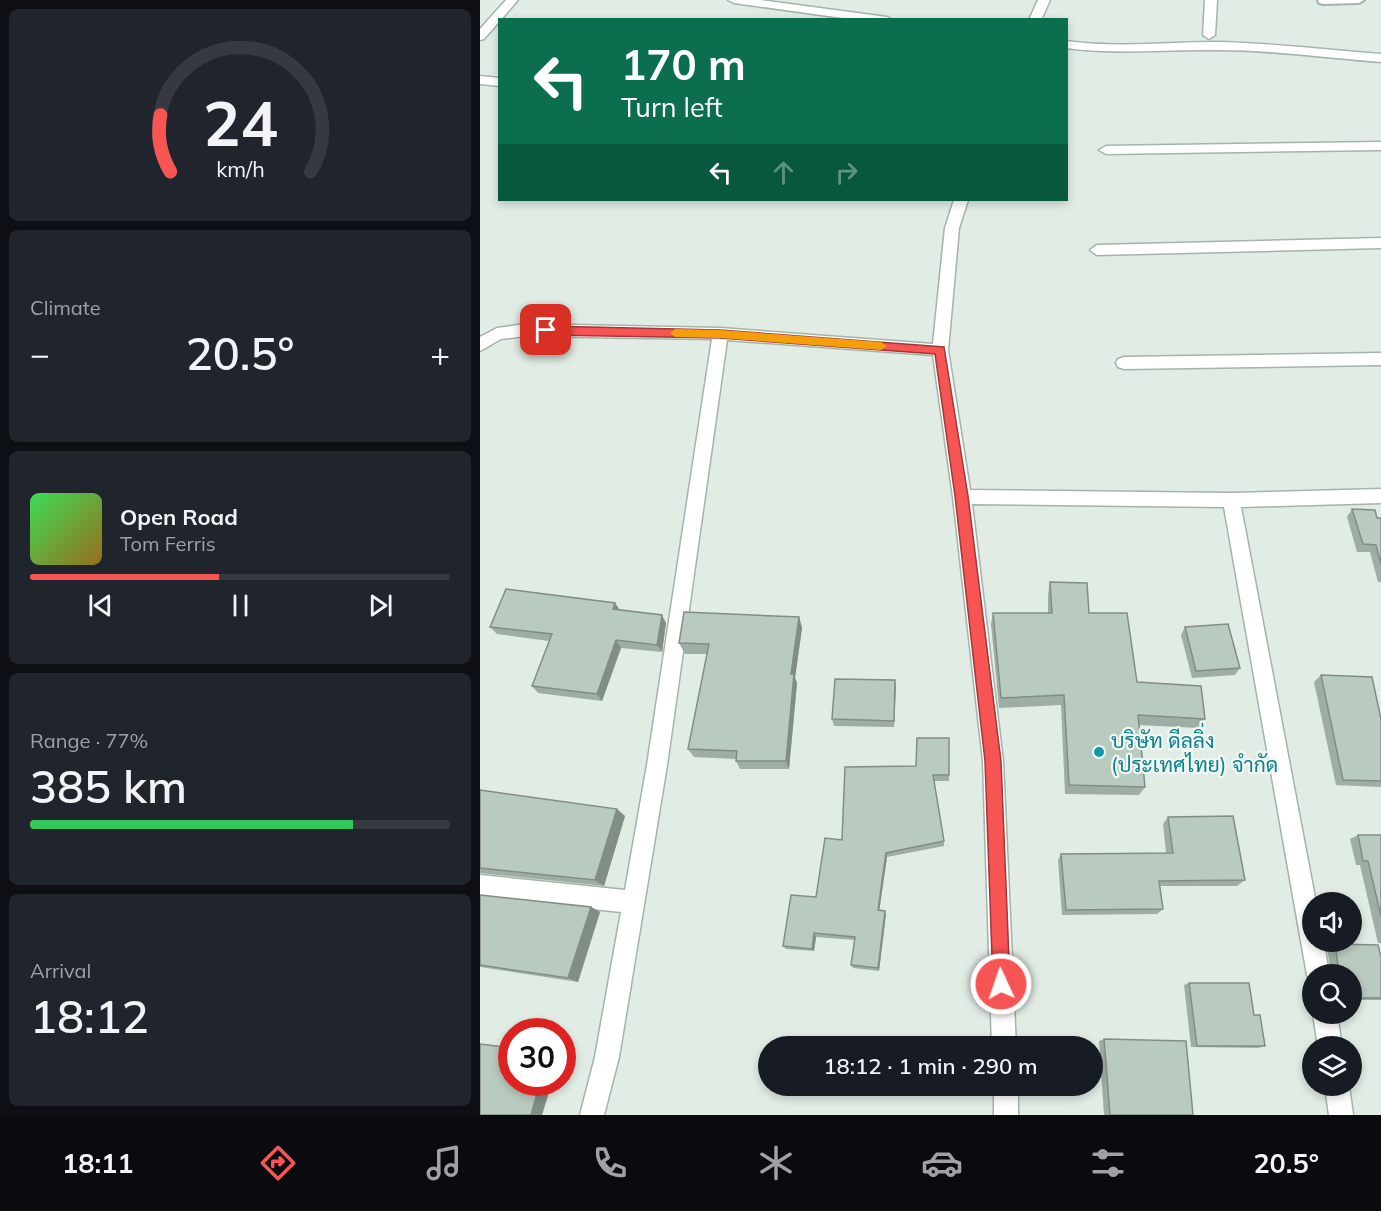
<!DOCTYPE html>
<meta charset="utf-8">
<style>
:root{--surface:#171b24;--page:#20242c;--text:#f1f3f6;--muted:#9ea1a6;--line:#363941;--accent:#f75553}
body{margin:0;font-family:Mulish,Sarabun,sans-serif;background:var(--page);color:var(--text);height:100vh;display:flex;flex-direction:column;font-size:22px;white-space:nowrap}
*{box-sizing:border-box;margin:0}
p{font-size:20px;color:var(--muted)}
.icon{flex:none;width:33px;height:33px;fill:none;stroke:currentColor;stroke-width:2;stroke-linecap:round;stroke-linejoin:round}
.map{position:relative;flex:1;overflow:hidden}
.drawer{display:flex;flex-direction:column;gap:9px;padding:9px;background:#0d0f14;width:480px}
.drawer>*{flex:none}
.banner{position:absolute;left:18px;top:18px;width:570px;height:183px;border-radius:0px;box-shadow:0 3px 9px #0003;background:#0b6e4f;color:#fff;overflow:hidden}
.tools{position:absolute;left:822px;top:892px;display:grid;gap:12px}
.tools a{display:grid;place-items:center;width:60px;height:60px;border-radius:50%;background:var(--surface);box-shadow:0 3px 9px #0003;font-size:30px}
.speed{position:absolute;left:18px;top:1018px;display:flex;gap:12px;font-size:30px;font-weight:700;text-align:center}
.speed>*{display:grid;place-content:center;width:78px;height:78px;border-radius:50%;background:var(--surface);box-shadow:0 3px 9px #0003;line-height:1}
.speed .limit{border:9px solid #d22;background:#fff;color:#111}
.pin{position:absolute;display:grid;place-items:center;width:51px;height:51px;color:#fff;margin:-26px;border-radius:12px;box-shadow:0 3px 9px #0006}
.me{position:absolute;width:66px;margin:-33px;rotate:357deg;stroke-linejoin:round;filter:drop-shadow(0 0 4px #0008)}
.turn{display:flex;align-items:center;gap:21px;height:126px;padding:0 24px;font-size:27px}
.turn .icon{width:78px;height:78px;stroke-width:2.5}
.turn b{display:block;font-size:42px;line-height:51px}
.lanes{display:flex;align-items:center;height:57px;padding:0 24px;background:#0003;justify-content:center;gap:30px;direction:ltr}
.lanes .off{opacity:.35}
.big{font-size:45px;font-weight:600;line-height:1.1}
.drawer .tile{flex:1;display:flex;flex-direction:column;justify-content:center;gap:9px;min-width:0;padding:0 21px;border-radius:9px;background:var(--page)}
.drawer .dial{align-items:center;gap:0}
.dial svg{height:156px;overflow:visible;fill:none;stroke:var(--line);stroke-width:7;stroke-linecap:round;text-anchor:middle}
.dial text{fill:var(--text);stroke:none}
.song{display:flex;align-items:center;gap:18px}
.cover{width:72px;height:72px;border-radius:9px;background:linear-gradient(135deg,hsl(130 70% 55%),hsl(40 70% 35%))}
.played{height:6px;border-radius:3px;background:linear-gradient(90deg,var(--accent) 45%,var(--line) 45%)}
.keys{display:flex;justify-content:space-around;direction:ltr}
.heat{display:flex;justify-content:space-between;align-items:center;font-size:33px;direction:ltr}
.charge{height:9px;border-radius:4px;background:linear-gradient(90deg,#34c759 77%,var(--line) 0)}
.trip{position:absolute;left:278px;top:1036px;width:345px;height:60px;border-radius:30px;background:var(--surface);box-shadow:0 3px 9px #0003;font-weight:600;line-height:60px;text-align:center}
.menu{display:flex;height:96px;justify-content:space-around;align-items:center;background:#090b0e;color:var(--muted)}
.menu .icon{width:42px;height:42px}
.menu .selected{color:var(--accent)}
.menu b{font-size:27px;color:var(--text)}
main{display:flex;flex:1;min-height:0}
.map>svg:first-child{display:block}
</style>
<main>
<section class="drawer">
<div class="tile dial"><svg viewBox="0 0 100 80">
<path d="M14 69A42 42 0 1 1 86 69"/>
<path d="M14 69A42 42 0 0 1 9 40" stroke="#f75553"/>
<text x="50" y="56" font-size="32" font-weight="700">24</text>
<text x="50" y="72" font-size="11">km/h</text>
</svg></div>
<div class="tile"><p>Climate</p>
<div class="heat"><a>−</a><b class="big">20.5°</b><a>+</a></div>
</div>
<div class="tile">
<div class="song"><i class="cover"></i><div><b>Open Road</b><p>Tom Ferris</p></div></div>
<div class="played"></div>
<div class="keys"><svg class="icon" aria-label="previous" viewBox="0 0 24 24"><path d="M18 5L8 12l10 7zM5 5v14"/></svg><svg class="icon" aria-label="pause" viewBox="0 0 24 24"><path d="M8 5v14M16 5v14"/></svg><svg class="icon" aria-label="next" viewBox="0 0 24 24"><path d="M6 5l10 7-10 7zM19 5v14"/></svg></div>
</div>
<div class="tile"><p>Range · 77%</p><b class="big">385 km</b><div class="charge"></div></div>
<div class="tile"><p>Arrival</p><b class="big">18:12</b></div>
</section>
<div class="map">
<svg width="901" height="1115" viewBox="0 0 901 1115">
<rect width="100%" height="100%" fill="#e0ece4"/>
<g fill="none" stroke-linecap="round" stroke-linejoin="round">
<defs>
<path id="lane" d="M838 0H884L879 3 843 4 839 3Z"/>
<g id="street">
<path d="M26 0H38L4 39 0 40V29Z"/>
<path d="M248 0H280L407 17 412 20H377L254 3Z"/>
<path d="M558 0H570L561 20H549Z"/>
<path d="M725 0H737L735 35 729 39 723 35Z"/>
<path d="M586 41C637 48 686 42 737 42 791 43 847 50 901 54V62C847 58 791 50 737 50 686 49 637 55 586 48Z"/>
<path d="M0 76 20 78V86L0 84Z"/>
<path d="M901 142V150L626 154 619 150 626 146Z"/>
<path d="M474 200H488L479 228 468 350 490 490 751 493 901 489V503L761 507 836 903H832V942H844L849 975H832V984L827 975 744 507 492 504 523 761 536 1047H512L503 761 473 497 453 355 247 340 187 765 139 1057 124 1115H100L115 1057 141 912 0 897V875L145 890 167 765 232 339 45 336 21 339 0 351V337L17 328 45 324 240 328 453 344 465 228Z"/>
<path d="M901 238V248L617 255 610 250 617 245Z"/>
<path d="M901 353V365L644 369 638 367 636 363 638 359 644 357Z"/>
<path d="M833 1014H857L862 1047H838Z"/>
<rect x="514" y="1086" width="24" height="29"/>
<path d="M845 1086H869L873 1115H849Z"/>
</g>
</defs>
<use href="#lane" stroke="#a3b4aa" stroke-width="4"/>
<use href="#street" stroke="#a3b4aa" stroke-width="3"/>
<use href="#lane" fill="#fff" fill-rule="evenodd"/>
<use href="#street" fill="#fff" fill-rule="evenodd"/>
</g>
<g fill="#9faea4">
<path d="M872 509 897 518H901V582H898L890 552H877L867 517Z"/>
<path d="M570 582 609 613 657 682 725 719 718 728 659 725 665 787 659 795 585 794 581 705 519 708 511 624 513 613H568V594Z"/>
<path d="M135 603 140 610 186 623 182 652 141 648 122 701 58 693 52 686 69 641 17 634 10 627Z"/>
<path d="M319 617 322 628 315 678 317 683 309 769H260L256 761V759L214 757 208 749 227 654H205L199 643Z"/>
<path d="M705 627 760 668 755 675 712 678 701 635Z"/>
<path d="M841 675 901 719V787L856 785 834 682Z"/>
<path d="M415 680 414 727 354 726 352 719Z"/>
<path d="M469 738V781H454L464 841V846L407 857 399 910 406 914 399 971 373 968 371 965 375 940 336 937 334 951 306 949 303 946 336 897 362 840 436 766Z"/>
<path d="M0 790 145 816 124 886 0 873Z"/>
<path d="M688 817 765 880 757 886H679L683 909 677 914 582 915 578 860 581 854 686 853 683 824Z"/>
<path d="M878 835H901V943H898L880 865H876L870 839Z"/>
<path d="M0 895 111 907 120 912 98 982 0 967Z"/>
<path d="M855 944 901 957V1000H872V975H850H851L847 947Z"/>
<path d="M709 983 774 1015 785 1046 778 1048 711 1047 704 985Z"/>
<path d="M624 1039 713 1115H624L619 1041Z"/>
</g>
<g fill="#828d86">
<path d="M135 603 140 611 133 609Z"/>
<path d="M182 615 186 623 182 652 177 645Z"/>
<path d="M319 617 322 628 315 678 317 683 309 769 306 761 311 674Z"/>
<path d="M136 640 141 648 122 701 117 694Z"/>
<path d="M415 680 416 687 414 727V721Z"/>
<path d="M137 809 145 816 124 886 115 880Z"/>
<path d="M406 853 407 857 399 913 398 910Z"/>
<path d="M111 907 120 912 98 982 88 978Z"/>
<path d="M405 911 406 914 399 971 398 968Z"/>
<path d="M334 933 336 937 334 951 332 949Z"/>
<path d="M60 1083H72L62 1115H51Z"/>
</g>
<g fill="#b9cabf" stroke="#828d86" stroke-width="1.5">
<path d="M872 509 895 510 897 518H901V564L896 545 883 544Z"/>
<path d="M570 582 607 583 609 613H647L657 682 721 686 725 719 658 715 665 787 589 785 584 695 521 698 513 613H572Z"/>
<path d="M26 589 135 603 133 609 182 615 177 645 136 640 117 694 52 686 72 634 10 627Z"/>
<path d="M204 612 319 617 311 674H314L306 761H256L257 751 208 749 229 644 199 643Z"/>
<path d="M748 624 760 668 716 671 705 627Z"/>
<path d="M841 675 892 677 901 719V781L863 780Z"/>
<path d="M355 679 415 680 414 721 352 719Z"/>
<path d="M437 738H469V775H453L464 841 406 853 398 910 405 911 398 968 371 965 375 937 334 933 332 949 303 946 311 895 336 897 345 838 362 840 365 767 436 766Z"/>
<path d="M0 790 137 809 115 880 0 868Z"/>
<path d="M753 816 765 880 679 881 683 909 586 910 581 854 693 853 688 817Z"/>
<path d="M878 835H901V916L888 861H883Z"/>
<path d="M0 895 111 907 88 978 0 965Z"/>
<path d="M855 944 898 945 901 957V998H872V975H853L859 972Z"/>
<path d="M709 983H769L774 1015H780L785 1046H717Z"/>
<path d="M624 1039 706 1041 713 1115H630Z"/>
<path d="M0 1044 32 1048V1083H60L51 1115H0Z"/>
</g>
<path fill="#f75553" stroke="#a13736" stroke-width="1.5" d="M66 326 240 330 464 347 488 496 521 761 530 984 528 990 521 993 515 990 513 984 505 761 475 496 455 354 240 338 66 335 61 330Z"/>
<path fill="#f59e0b" d="M195 329 240 330 401 342 407 346 401 350 240 338 195 337 190 333Z"/>
<circle fill="#0f9aa8" stroke="#f1f8f3" stroke-width="2" cx="619" cy="752" r="6"/>
<g text-anchor="middle" dominant-baseline="central" stroke-width="4.5" stroke-linejoin="round" paint-order="stroke">
<g font-size="21" fill="#0d838f" stroke="#f1f8f3" text-anchor="start">
<text x="631" y="740">บริษัท ดีลลิ่ง<tspan x="631" dy="24">(ประเทศไทย) จำกัด</tspan></text>
</g>
</g>
</svg>
<div class="tools">
<a><svg class="icon" aria-label="sound" viewBox="0 0 24 24"><path d="M4 9h4l5-4v14l-5-4H4zM17 9q2 3 0 6"/></svg></a>
<a><svg class="icon" aria-label="search" viewBox="0 0 24 24"><circle cx="10" cy="10" r="6"/><path d="M15 15l6 6"/></svg></a>
<a><svg class="icon" aria-label="layers" viewBox="0 0 24 24"><path d="M12 4l9 5-9 5-9-5zM3 14l9 5 9-5"/></svg></a>
</div>
<div class="speed"><div class="limit">30</div></div>
<div class="pin" style="left:66px;top:330px;background:#d93025"><svg class="icon" aria-label="arrive" viewBox="0 0 24 24"><path d="M6 21V4h12l-3 4 3 4H6"/></svg></div>
<svg class="me" style="left:521px;top:984px" viewBox="-20 -20 40 40"><circle r="17" fill="#f75553" stroke="#fff" stroke-width="3"/><path d="M0-11L8 9 0 5-8 9z" fill="#fff"/></svg>
<div class="trip">18:12 · 1 min · 290 m</div>
<div class="banner">
<div class="turn"><svg class="icon" aria-label="left" viewBox="0 0 24 24"><path d="M17 20v-9H6M10 6l-5 5 5 5"/></svg><div><b>170 m</b>Turn left</div></div>
<div class="lanes"><svg class="icon" aria-label="left" viewBox="0 0 24 24"><path d="M17 20v-9H6M10 6l-5 5 5 5"/></svg><svg class="icon off" aria-label="ahead" viewBox="0 0 24 24"><path d="M12 20V5M6 11l6-6 6 6"/></svg><svg class="icon off" aria-label="right" viewBox="0 0 24 24"><path d="M7 20v-9h11M14 6l5 5-5 5"/></svg></div>
</div>
</div>
</main>
<nav class="menu">
<b>18:11</b>
<svg class="icon selected" aria-label="directions" viewBox="0 0 24 24"><path d="M12 3l9 9-9 9-9-9zM9 14v-3h6M13 9l2 2-2 2"/></svg>
<svg class="icon" aria-label="music" viewBox="0 0 24 24"><path d="M9 18V5l10-2v13"/><circle cx="6" cy="18" r="3"/><circle cx="16" cy="16" r="3"/></svg>
<svg class="icon" aria-label="phone" viewBox="0 0 24 24"><path d="M5 4h4l2 5-3 2q2 4 5 5l2-3 5 2v4C11 20 4 13 5 4z"/></svg>
<svg class="icon" aria-label="climate" viewBox="0 0 24 24"><path d="M12 3v18M4 7l16 10M4 17L20 7"/></svg>
<svg class="icon" aria-label="car" viewBox="0 0 24 24"><path d="M5 17H2v-5l4-1 3-4h7l3 4 3 1v5h-3M9 17h6M6 11h13"/><circle cx="7" cy="17" r="2"/><circle cx="17" cy="17" r="2"/></svg>
<svg class="icon" aria-label="filters" viewBox="0 0 24 24"><path d="M4 7h16M4 17h16"/><circle cx="9" cy="7" r="2"/><circle cx="15" cy="17" r="2"/></svg>
<b>20.5°</b>
</nav>
